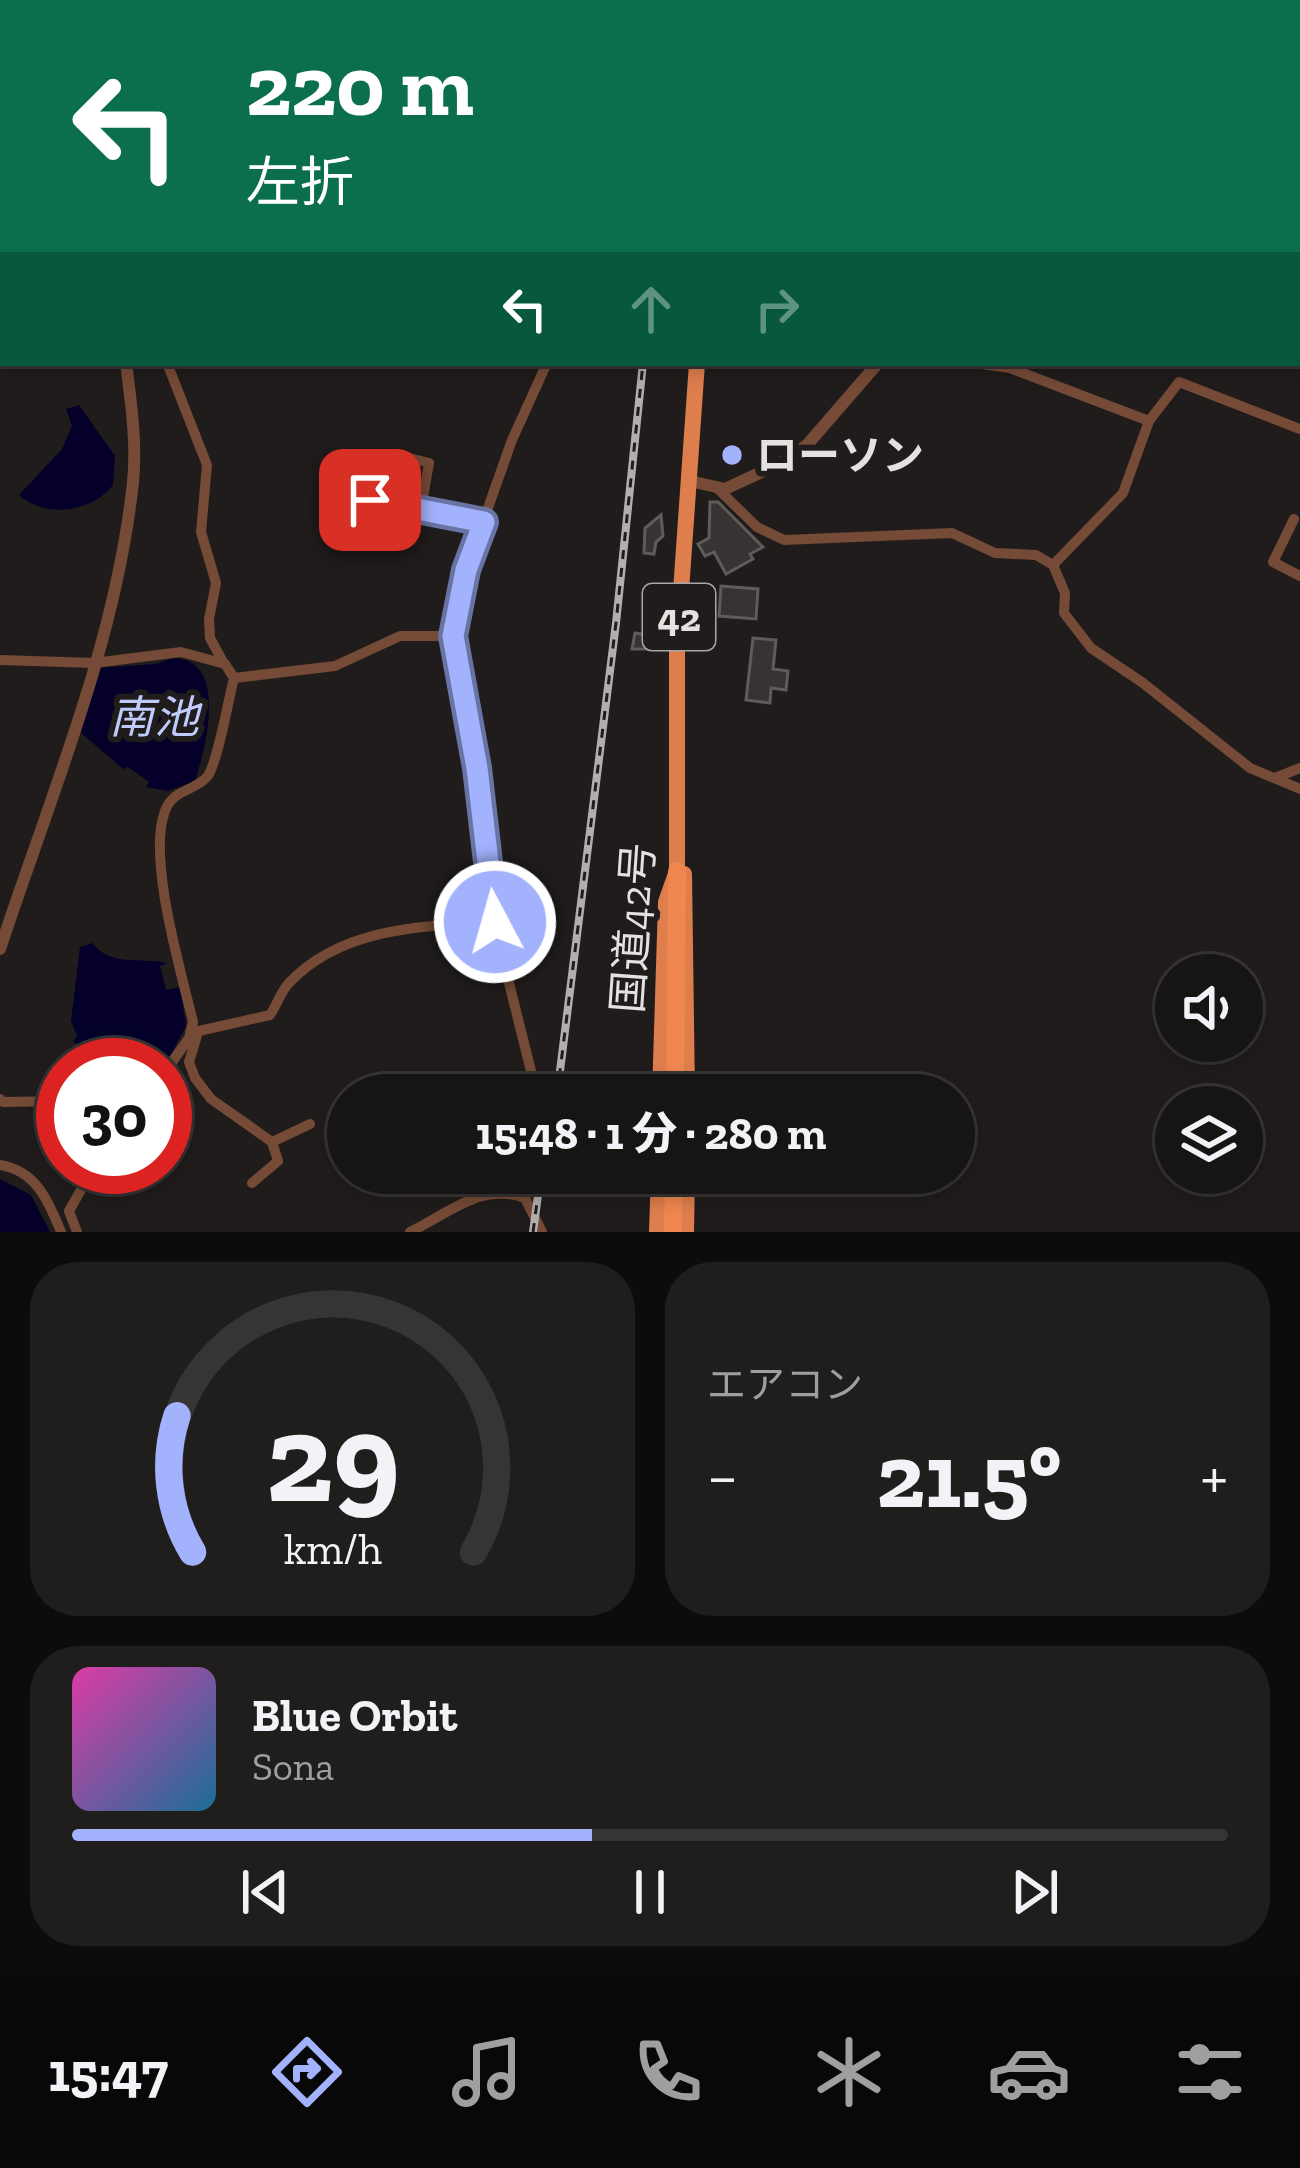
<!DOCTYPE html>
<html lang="ja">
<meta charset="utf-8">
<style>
:root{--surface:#171514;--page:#201e1d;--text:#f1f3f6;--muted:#9e9fa0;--line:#363434;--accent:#a2b2fd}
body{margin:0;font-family:"Zilla Slab","Noto Sans JP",serif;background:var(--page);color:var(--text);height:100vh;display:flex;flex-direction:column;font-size:45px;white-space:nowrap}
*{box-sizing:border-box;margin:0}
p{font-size:39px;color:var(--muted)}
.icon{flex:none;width:66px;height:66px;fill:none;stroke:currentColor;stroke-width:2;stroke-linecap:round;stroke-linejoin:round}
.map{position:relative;height:1232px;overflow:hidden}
.panel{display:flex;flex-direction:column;gap:30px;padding:30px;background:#0d0c0b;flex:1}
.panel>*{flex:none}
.banner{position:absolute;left:0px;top:0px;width:1302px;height:366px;box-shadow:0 6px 18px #0003,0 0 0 3px var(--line);background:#0b6e4f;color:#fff;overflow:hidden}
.fabs{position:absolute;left:1155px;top:954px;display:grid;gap:24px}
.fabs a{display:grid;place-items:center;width:108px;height:108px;border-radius:50%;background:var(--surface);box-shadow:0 6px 18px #0003,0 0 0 3px var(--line);font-size:60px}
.speed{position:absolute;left:36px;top:1038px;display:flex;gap:24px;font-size:60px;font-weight:700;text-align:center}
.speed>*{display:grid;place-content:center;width:156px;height:156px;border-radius:50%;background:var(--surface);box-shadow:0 6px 18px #0003,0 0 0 3px var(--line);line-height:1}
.speed .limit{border:18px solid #d22;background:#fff;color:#111}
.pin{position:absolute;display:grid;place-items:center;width:102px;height:102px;color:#fff;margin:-51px;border-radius:24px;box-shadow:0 6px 18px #0006}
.me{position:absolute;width:132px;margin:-66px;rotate:354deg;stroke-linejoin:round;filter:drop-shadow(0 0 9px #0008)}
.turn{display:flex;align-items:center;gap:42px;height:252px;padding:0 48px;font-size:54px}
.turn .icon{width:156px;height:156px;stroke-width:2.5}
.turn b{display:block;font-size:84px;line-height:102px}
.lanes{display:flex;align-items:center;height:114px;padding:0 48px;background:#0003;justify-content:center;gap:60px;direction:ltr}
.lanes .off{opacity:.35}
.big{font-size:90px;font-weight:800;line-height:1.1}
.panel .card{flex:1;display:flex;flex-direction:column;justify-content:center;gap:18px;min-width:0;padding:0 42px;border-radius:48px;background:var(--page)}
.panel .dial{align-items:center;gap:0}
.dial svg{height:312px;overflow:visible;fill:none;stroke:var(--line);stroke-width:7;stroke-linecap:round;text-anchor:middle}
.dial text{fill:var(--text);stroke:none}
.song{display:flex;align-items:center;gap:36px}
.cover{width:144px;height:144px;border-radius:18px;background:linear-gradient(135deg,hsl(320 70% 55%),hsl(200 70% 35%))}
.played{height:12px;border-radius:6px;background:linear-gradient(90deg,var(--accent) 45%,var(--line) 45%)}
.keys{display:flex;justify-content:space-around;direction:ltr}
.heat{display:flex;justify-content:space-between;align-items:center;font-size:66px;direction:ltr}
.panel .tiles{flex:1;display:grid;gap:30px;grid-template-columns:1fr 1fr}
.card:last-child{grid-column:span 2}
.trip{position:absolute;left:327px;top:1074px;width:648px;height:120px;border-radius:60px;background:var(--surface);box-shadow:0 6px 18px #0003,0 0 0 3px var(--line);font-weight:800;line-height:120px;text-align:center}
.tabs{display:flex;height:192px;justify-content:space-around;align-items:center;background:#090808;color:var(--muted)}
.tabs .icon{width:84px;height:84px}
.tabs .active{color:var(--accent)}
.tabs b{font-size:54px;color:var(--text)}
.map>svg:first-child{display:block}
</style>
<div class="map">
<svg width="1300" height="1232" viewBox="0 0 1300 1232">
<rect width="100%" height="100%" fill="#1f1c1b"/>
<g fill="#04002a">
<path d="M79 405 115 456 113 485C92 512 46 519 19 495L62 449 72 426 66 409Z"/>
<path d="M173 658C229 659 206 747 195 781L168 791 146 787 149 782 128 767 123 769 79 731 99 668 156 664Z"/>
<path d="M92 943C111 967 140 957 167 963L160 966 166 990 180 987 186 1026 165 1065H97L83 1052V1047L73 1042 77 1036 71 1021 80 947Z"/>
<path d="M0 1179 31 1195 50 1232H0Z"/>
</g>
<g fill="#363332" stroke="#5e5b5a" stroke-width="3">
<path d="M710 502H718L763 547 750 554 753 559 726 574 714 552 705 556 698 544 709 538Z"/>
<path d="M661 515 663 536 656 542 654 554 644 553 645 528Z"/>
<path d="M721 586 758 589 756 619 719 616Z"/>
<path d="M649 630 662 631 661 649H632L635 633 648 635Z"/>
<path d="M753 638 776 640 773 669 788 671 786 690 771 688 770 703 746 700Z"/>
</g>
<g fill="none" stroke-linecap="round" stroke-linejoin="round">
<g stroke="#754a36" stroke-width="10">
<path d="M548 0 550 3"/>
<path d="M841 0 842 3"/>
<path d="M974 0 979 3"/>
<path d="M167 363 207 465 201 532 216 583 209 619 210 638 223 662"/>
<path d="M975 363 1010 368 1149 421"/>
<path d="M719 490 757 527 784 540 952 533 995 553 1036 555 1053 565 1065 593 1064 613 1091 648 1143 683 1250 768 1300 789"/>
<path d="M421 509 429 463 398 455 354 456 358 492 370 499 484 522"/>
<path d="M1294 519 1273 562 1300 576"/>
<path d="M1053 565 1123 493 1149 421 1179 382 1300 429"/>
<path d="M0 660 94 663 181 652 225 664 234 678C229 697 217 766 207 777 193 792 173 789 165 811 147 858 181 971 193 1022L189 1038 165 1072"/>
<path d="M234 678 335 666 400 636H453"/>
<path d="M1275 778 1300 768"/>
<path d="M198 1032 189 1062 195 1078 211 1099 272 1142 278 1161 252 1183"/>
<path d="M190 1033 270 1015C277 1005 281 991 289 983 342 927 423 926 495 922"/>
<path d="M537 1095 495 927 477 768 453 636 466 570 512 440 547 363"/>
<path d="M0 1099 3 1102 63 1101"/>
<path d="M272 1142 310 1124"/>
<path d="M0 1165C36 1171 48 1200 61 1232"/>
<path d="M470 1173 471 1200"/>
<path d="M530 1173 525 1198 542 1232"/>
<path d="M77 1232 69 1211 94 1167"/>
<path d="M410 1232C450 1213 480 1182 525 1198"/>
</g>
<g stroke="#754a36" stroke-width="12">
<path d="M1299 38H1300"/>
<path d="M0 43 3 47"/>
<path d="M690 481 725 489 783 462 807 445 878 363"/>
<path d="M0 949C50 797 116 643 133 482 137 442 131 403 126 363"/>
</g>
<g stroke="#de7e4c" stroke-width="16">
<path d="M720 3V0"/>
<path d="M684 874 687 1095"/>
<path d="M660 1095 666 902 677 871V648L697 363"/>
<path d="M657 1232 659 1173"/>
<path d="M686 1232 687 1173"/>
</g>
<g stroke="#f08750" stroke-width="18">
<path d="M675 1095 677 871"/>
<path d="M673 1232 674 1173"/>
</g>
<defs>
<g id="rail">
<path d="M559 0 561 3"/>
<path d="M682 3V0"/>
<path d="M557 1095 616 623 643 363"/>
<path d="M533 1232 541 1173"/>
</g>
</defs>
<use href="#rail" stroke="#b1afae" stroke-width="8"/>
<use href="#rail" stroke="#1f1c1b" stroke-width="3" stroke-dasharray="9" stroke-linecap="butt"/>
</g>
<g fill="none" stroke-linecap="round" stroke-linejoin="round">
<defs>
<path id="route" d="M370 500 484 522 466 570 453 636 477 768 495 922"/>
</defs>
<use href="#route" stroke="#6974a4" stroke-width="30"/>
<use href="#route" stroke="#a2b2fd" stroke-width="21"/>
</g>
<circle fill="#a2b2fd" stroke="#1f1c1b" stroke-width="4.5" cx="732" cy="455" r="12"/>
<g text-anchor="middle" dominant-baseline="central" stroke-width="12" stroke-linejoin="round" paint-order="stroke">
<rect fill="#1f1c1b" stroke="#a9a7a6" stroke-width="3" x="643" y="584" width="72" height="66" rx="9"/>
<g font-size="39" font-weight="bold" fill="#e4e2e1">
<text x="679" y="617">42</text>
</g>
<g font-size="42" font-weight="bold" fill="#e4e2e1" stroke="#1f1c1b" text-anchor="start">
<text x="756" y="455">ローソン</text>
</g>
<g font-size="42" fill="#e4e2e1" stroke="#1f1c1b">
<text transform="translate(633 928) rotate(-86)">国道42号</text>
</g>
<g font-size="45" font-style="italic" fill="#bfcbfc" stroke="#1f1c1b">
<text x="154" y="718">南池</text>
</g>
</g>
</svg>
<div class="fabs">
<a><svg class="icon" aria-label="sound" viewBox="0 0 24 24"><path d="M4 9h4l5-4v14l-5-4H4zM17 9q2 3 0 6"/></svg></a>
<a><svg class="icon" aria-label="layers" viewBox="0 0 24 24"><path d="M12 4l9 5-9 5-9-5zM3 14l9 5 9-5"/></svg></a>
</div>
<div class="speed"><div class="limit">30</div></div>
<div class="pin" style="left:370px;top:500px;background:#d93025"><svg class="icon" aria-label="arrive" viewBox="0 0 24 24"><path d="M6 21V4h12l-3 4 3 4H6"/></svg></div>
<svg class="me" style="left:495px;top:922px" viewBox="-20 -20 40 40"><circle r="17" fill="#a2b2fd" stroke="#fff" stroke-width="3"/><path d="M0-11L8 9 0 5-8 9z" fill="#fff"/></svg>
<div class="trip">15:48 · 1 分 · 280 m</div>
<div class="banner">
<div class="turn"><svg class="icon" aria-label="left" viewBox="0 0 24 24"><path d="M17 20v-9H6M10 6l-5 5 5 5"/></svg><div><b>220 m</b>左折</div></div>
<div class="lanes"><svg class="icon" aria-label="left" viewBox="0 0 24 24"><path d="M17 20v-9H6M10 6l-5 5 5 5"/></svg><svg class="icon off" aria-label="ahead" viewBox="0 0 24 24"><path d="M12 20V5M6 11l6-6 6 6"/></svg><svg class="icon off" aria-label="right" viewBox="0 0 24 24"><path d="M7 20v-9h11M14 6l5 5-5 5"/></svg></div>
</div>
</div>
<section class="panel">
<div class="tiles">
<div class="card dial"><svg viewBox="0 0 100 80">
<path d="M14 69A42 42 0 1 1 86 69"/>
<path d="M14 69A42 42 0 0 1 10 34" stroke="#a2b2fd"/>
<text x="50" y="56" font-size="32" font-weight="700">29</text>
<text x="50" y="72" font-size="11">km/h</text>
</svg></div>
<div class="card"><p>エアコン</p>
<div class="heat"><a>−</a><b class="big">21.5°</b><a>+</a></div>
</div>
<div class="card">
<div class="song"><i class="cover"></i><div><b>Blue Orbit</b><p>Sona</p></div></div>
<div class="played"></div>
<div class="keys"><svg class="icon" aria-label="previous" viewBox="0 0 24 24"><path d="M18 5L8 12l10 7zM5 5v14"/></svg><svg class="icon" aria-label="pause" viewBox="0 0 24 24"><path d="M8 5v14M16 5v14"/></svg><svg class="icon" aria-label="next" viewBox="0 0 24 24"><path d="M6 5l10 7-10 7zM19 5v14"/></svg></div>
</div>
</div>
</section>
<nav class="tabs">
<b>15:47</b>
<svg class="icon active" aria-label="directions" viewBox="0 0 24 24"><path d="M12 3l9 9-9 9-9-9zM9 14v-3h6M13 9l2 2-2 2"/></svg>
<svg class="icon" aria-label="music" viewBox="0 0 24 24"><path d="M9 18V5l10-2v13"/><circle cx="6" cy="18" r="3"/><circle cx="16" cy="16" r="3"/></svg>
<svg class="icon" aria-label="phone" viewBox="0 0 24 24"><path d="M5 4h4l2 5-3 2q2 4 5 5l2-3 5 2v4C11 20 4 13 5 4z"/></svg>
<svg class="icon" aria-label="climate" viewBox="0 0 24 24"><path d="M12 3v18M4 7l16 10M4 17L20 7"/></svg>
<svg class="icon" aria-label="car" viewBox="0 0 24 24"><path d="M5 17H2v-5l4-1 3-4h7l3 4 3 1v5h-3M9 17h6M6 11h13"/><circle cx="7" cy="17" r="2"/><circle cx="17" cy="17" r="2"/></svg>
<svg class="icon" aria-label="filters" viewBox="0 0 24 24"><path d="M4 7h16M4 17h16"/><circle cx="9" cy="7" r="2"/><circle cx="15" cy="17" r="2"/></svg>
</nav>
